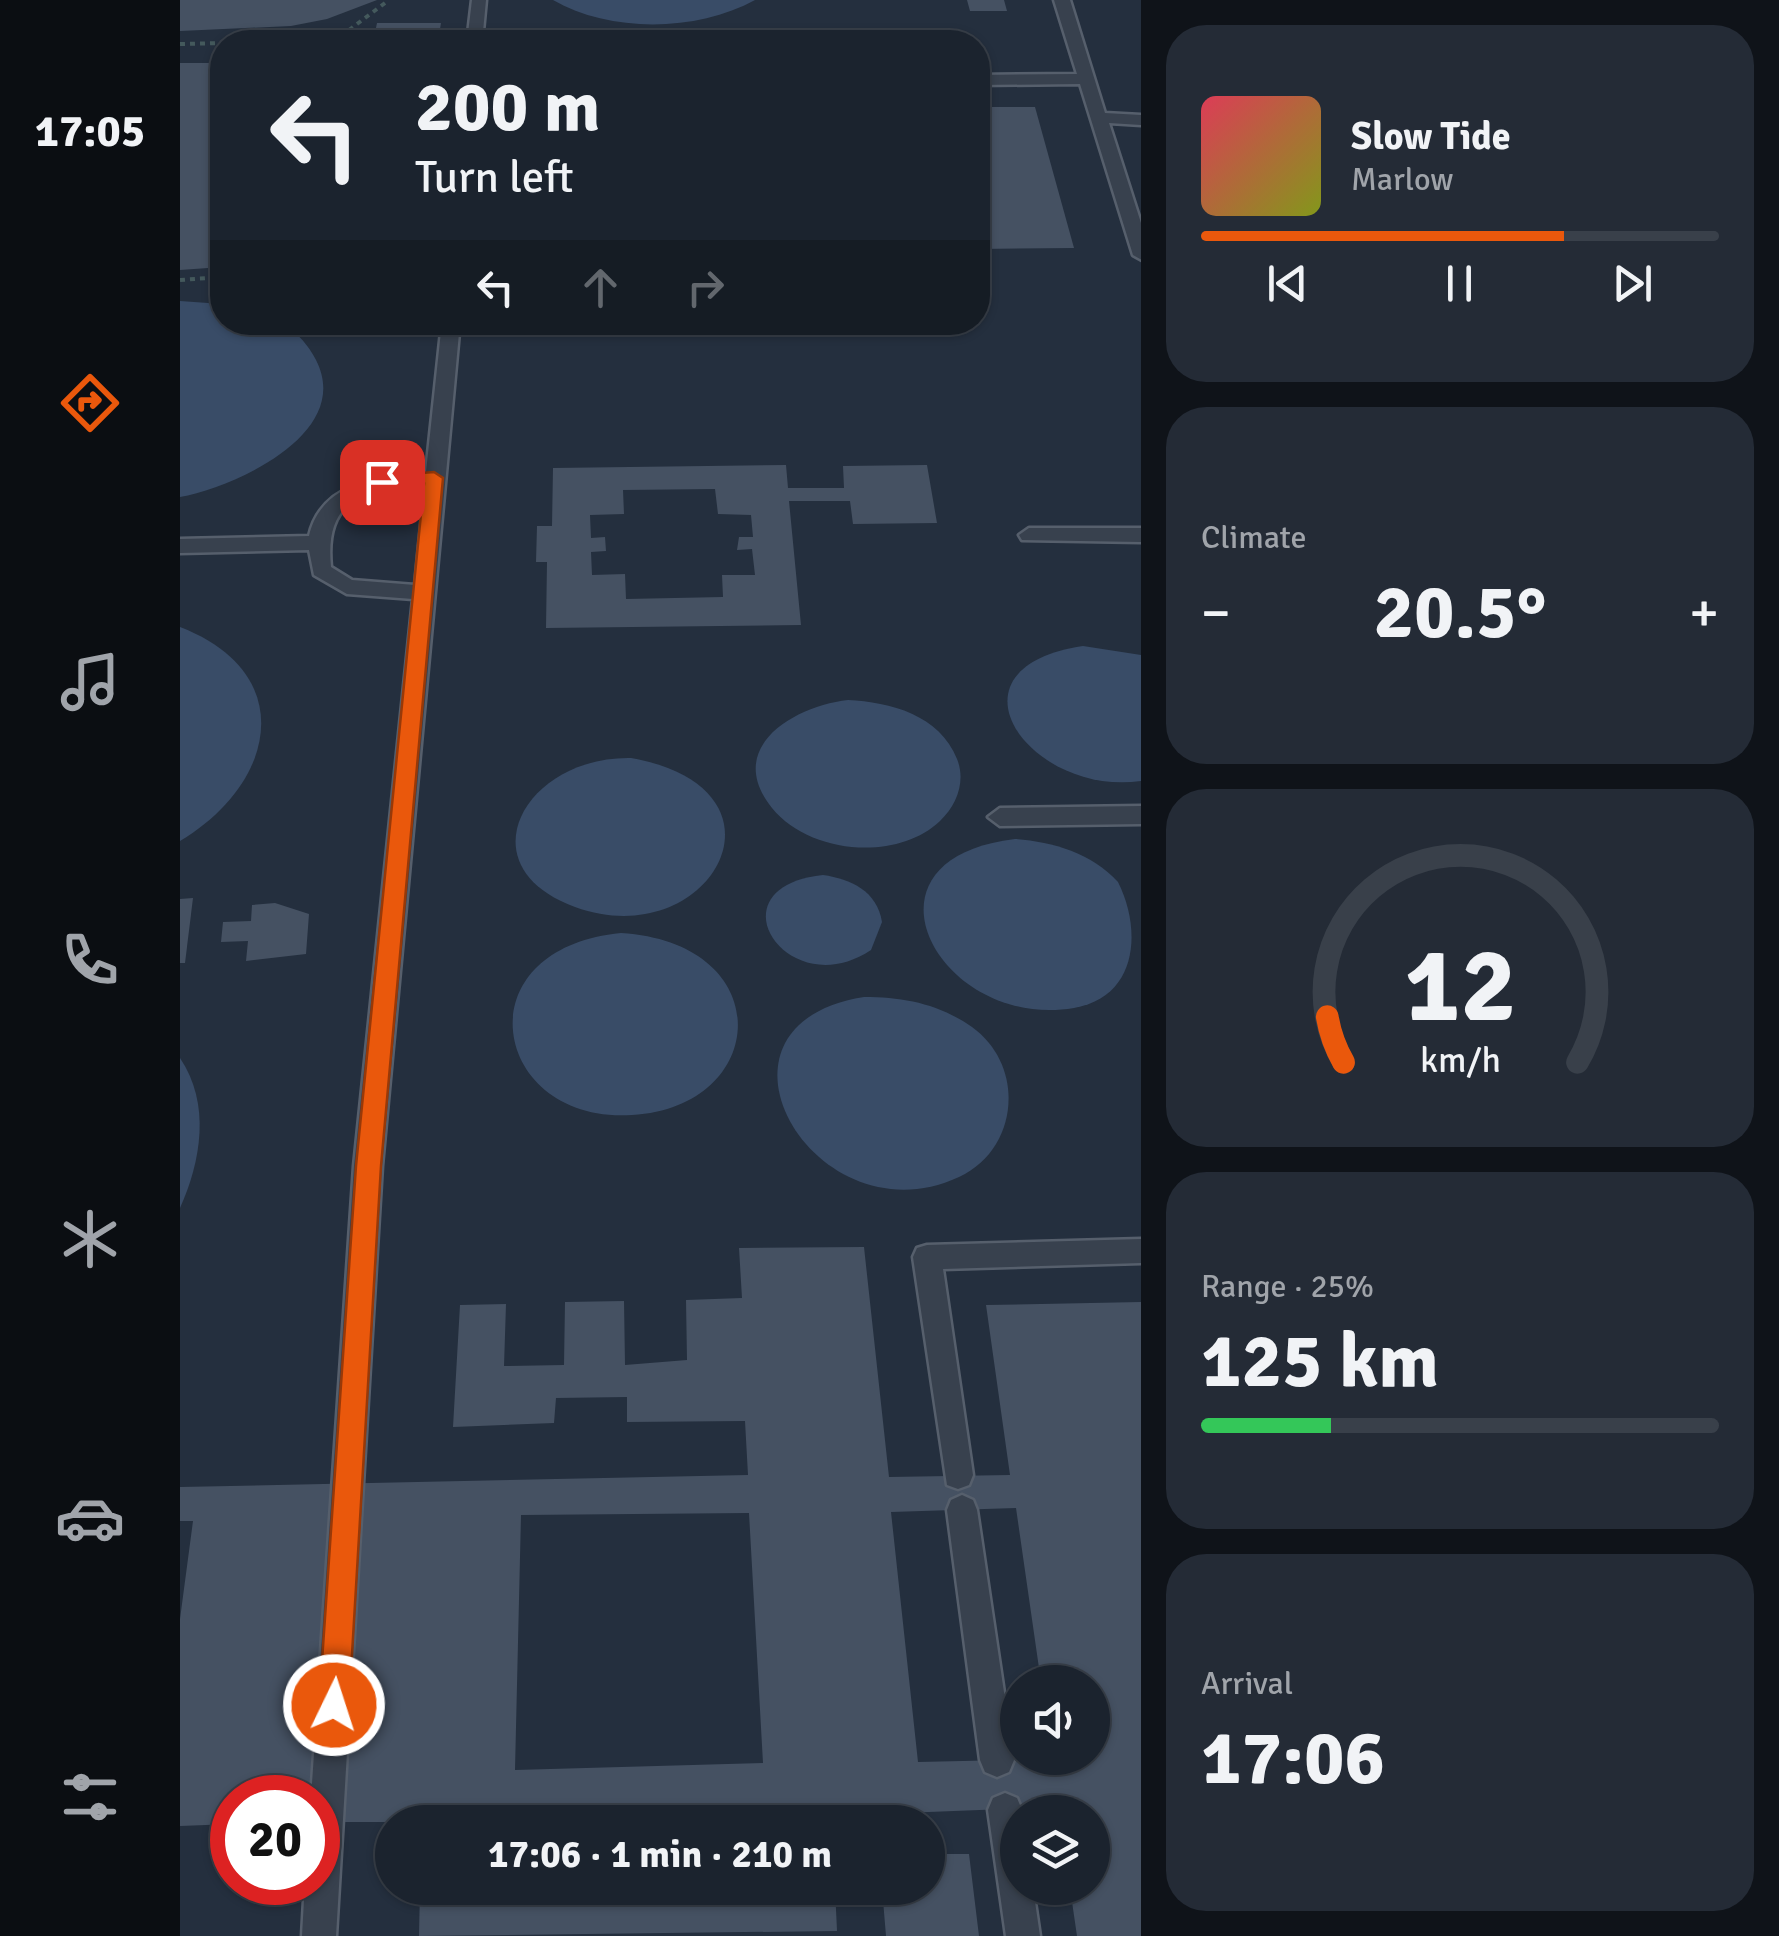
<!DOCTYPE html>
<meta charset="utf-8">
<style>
:root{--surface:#1b232e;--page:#242b36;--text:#f1f3f6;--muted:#a0a4aa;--line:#39404a;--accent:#ea580c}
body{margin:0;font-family:Signika,sans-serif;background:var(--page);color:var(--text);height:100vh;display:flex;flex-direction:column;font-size:38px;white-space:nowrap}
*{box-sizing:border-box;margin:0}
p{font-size:32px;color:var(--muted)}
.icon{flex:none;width:55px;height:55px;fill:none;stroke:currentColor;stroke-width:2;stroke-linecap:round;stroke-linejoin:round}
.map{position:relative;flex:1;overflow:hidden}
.sheet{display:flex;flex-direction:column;gap:25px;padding:25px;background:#0f1319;width:638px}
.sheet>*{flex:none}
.hud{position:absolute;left:30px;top:30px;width:780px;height:305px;border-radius:40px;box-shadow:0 2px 8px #0004,0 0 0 2px var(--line);background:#1b232e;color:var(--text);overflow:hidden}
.tools{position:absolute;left:820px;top:1665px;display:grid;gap:20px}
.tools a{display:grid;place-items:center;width:110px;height:110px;border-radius:50%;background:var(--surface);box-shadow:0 2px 8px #0004,0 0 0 2px var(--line);font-size:50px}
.speed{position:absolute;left:30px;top:1775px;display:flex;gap:20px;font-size:50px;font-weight:700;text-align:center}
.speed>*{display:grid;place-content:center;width:130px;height:130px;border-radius:50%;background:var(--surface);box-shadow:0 2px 8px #0004,0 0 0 2px var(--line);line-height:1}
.speed .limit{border:15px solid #d22;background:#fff;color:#111}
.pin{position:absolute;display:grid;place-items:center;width:85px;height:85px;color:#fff;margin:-42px;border-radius:20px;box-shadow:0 5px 15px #0006}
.me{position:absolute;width:110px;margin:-55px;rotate:4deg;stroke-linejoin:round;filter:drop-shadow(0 0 8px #0008)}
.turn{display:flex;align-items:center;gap:35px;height:210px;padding:0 40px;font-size:45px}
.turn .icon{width:130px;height:130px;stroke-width:2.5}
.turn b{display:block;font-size:70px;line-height:85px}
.lanes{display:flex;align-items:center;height:95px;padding:0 40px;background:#0003;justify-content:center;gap:50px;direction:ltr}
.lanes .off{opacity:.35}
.big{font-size:75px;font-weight:700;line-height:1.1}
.sheet .tile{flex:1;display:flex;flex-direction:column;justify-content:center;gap:15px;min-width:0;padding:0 35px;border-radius:40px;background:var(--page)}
.sheet .dial{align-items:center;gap:0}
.dial svg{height:260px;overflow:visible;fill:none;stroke:var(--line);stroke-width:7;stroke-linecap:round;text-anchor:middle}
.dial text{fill:var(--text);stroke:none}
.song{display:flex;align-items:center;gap:30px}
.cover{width:120px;height:120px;border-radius:15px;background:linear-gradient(135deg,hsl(350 70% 55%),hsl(70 70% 35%))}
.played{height:10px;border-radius:5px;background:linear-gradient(90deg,var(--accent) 70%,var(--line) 70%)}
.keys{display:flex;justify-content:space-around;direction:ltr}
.heat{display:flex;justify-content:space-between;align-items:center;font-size:55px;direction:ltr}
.charge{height:15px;border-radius:8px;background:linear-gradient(90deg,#34c759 25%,var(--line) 0)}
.trip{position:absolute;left:195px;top:1805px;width:570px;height:100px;border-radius:50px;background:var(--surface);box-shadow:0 2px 8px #0004,0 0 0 2px var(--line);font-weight:700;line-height:100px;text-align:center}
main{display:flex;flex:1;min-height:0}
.tab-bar{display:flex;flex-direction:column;width:180px;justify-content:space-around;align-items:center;background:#0b0e12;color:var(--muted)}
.tab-bar .icon{width:70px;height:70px}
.tab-bar .selected{color:var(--accent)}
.tab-bar b{font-size:45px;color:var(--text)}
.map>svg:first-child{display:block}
</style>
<main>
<nav class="tab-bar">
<b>17:05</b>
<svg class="icon selected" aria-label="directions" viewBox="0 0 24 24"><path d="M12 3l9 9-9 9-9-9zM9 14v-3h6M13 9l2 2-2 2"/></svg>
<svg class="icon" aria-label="music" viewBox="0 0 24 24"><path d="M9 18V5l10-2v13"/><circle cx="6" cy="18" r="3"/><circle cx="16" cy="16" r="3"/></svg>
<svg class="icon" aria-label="phone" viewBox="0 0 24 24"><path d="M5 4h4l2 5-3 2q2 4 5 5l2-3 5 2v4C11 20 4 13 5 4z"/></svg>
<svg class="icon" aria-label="climate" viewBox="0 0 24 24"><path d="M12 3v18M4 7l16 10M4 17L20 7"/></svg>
<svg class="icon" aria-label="car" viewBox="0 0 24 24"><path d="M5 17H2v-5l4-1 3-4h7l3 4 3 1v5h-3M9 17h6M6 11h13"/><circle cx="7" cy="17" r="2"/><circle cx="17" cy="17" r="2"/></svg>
<svg class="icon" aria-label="filters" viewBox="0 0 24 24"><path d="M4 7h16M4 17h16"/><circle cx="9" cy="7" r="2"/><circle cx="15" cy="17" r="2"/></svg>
</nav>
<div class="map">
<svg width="962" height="1936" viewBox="0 0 962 1936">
<rect width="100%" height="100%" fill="#242f3e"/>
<g fill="#394c67">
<path d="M373 0H575C517 32 430 33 373 0Z"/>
<path d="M0 301 42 304V322C59 322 82 318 97 322 114 327 129 346 136 360 174 434 54 487 0 497Z"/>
<path d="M0 627C119 673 97 783 0 841Z"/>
<path d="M903 646 961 655V781C850 797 756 668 903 646Z"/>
<path d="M668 700C710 702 760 715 777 759 786 781 777 805 760 821 717 862 629 854 592 808 543 747 615 706 668 700Z"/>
<path d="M451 758C624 789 530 956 395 907 283 866 345 756 451 758Z"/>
<path d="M835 839C873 842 911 853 938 882 962 930 958 997 894 1008 760 1031 665 859 835 839Z"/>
<path d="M643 875C671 879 697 891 702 922L691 950C607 1006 529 887 643 875Z"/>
<path d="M441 933C600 943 590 1107 452 1115 312 1124 279 949 441 933Z"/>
<path d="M684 997C724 997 759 1004 792 1027 846 1066 839 1149 779 1177 635 1244 506 1025 684 997Z"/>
<path d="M0 1058C31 1104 21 1161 0 1208Z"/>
</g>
<g fill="#455162" fill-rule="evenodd">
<path d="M0 0H197L147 19 111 26 0 31Z"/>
<path d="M787 0H824L827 11H790Z"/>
<path d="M197 23H261L258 42H193Z"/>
<path d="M0 63H42V267L0 270Z"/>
<path d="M798 107H855L894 248 798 249Z"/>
<path d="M606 465 608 488H664L663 466 747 465 757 523 673 524 670 501H609L621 625 366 628 367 562H356L357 526H372L373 468ZM535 489 538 514 571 515 573 537H559L557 550 572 549 575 575H542L543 597 446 599 445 574 412 575 411 552 426 551 425 537 411 538 410 515 444 514 443 490Z"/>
<path d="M13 898 5 963H0V899Z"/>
<path d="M95 903 129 914 126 954 66 961 68 941 41 942 43 922 71 921 72 905Z"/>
<path d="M684 1247 709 1477 830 1475 806 1305 962 1302V1936H897L890 1888H912V1812H879V1807L646 1816V1822H138V1798H52V1824L0 1826V1619L13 1521H0V1487L568 1475 565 1421 447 1422V1397L376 1398 374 1423 273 1427 280 1305 326 1304 324 1366 384 1365 385 1302 444 1301 445 1365 507 1360 506 1300 562 1298 559 1248ZM836 1508 861 1682H912V1758L738 1762 711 1512ZM569 1513 583 1763 335 1770 341 1515Z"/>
<path d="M748 1854H789L799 1936H706L702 1888H748Z"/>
<path d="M240 1888H655L657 1931 239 1936Z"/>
</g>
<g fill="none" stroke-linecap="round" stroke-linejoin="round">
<defs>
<g id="lane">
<path d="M292 0H306L302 42H287Z"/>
<path d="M874 0H890L925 113 962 115V125L929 123 962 226V260L953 255 900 84 798 85V75L897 74Z"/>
<path d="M262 322H280L202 1166 156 1936H122L125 1882H138V1798H131L174 1166 233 599 167 594 134 575 129 550 0 553V539L129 536C141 482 199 476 246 472ZM245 485 235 585 172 580 151 567C144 497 185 490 245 485Z"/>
<path d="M849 528H962V542L842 540 839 535Z"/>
<path d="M962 806V824L820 826 808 817 820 808Z"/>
<path d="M962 1239V1263L763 1269 793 1475 789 1485 778 1489 767 1485 733 1257 737 1248 747 1245Z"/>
<path d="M782 1495 793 1500 797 1510 834 1760 829 1772 817 1777 805 1772 800 1760 767 1510 771 1500Z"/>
<path d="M825 1793 837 1798 842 1810 838 1812V1888H853L860 1936H826L808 1810 813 1798Z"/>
</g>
</defs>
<use href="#lane" stroke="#565f6c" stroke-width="5"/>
<g stroke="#44595c" stroke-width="4" stroke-dasharray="5 5" stroke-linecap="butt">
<path d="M153 42 209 0"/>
<path d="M0 44 42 43"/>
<path d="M0 280 42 277"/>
</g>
<use href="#lane" fill="#38414e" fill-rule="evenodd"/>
</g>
<path fill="#ea580c" stroke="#983908" stroke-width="2.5" d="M254 472 263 478 201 1166 169 1705 164 1715 154 1720 144 1715 139 1705 176 1166 244 484 202 488 193 482 202 476Z"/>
</svg>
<div class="tools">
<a><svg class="icon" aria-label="sound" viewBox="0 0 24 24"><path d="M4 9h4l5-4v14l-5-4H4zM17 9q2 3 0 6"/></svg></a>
<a><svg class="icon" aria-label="layers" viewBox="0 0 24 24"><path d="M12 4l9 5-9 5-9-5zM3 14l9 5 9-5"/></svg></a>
</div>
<div class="speed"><div class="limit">20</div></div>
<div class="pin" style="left:202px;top:482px;background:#d93025"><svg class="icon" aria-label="arrive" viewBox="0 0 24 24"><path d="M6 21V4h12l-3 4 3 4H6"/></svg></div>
<svg class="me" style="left:154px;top:1705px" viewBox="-20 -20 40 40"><circle r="17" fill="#ea580c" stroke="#fff" stroke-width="3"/><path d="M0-11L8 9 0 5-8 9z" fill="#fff"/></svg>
<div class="trip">17:06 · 1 min · 210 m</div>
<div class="hud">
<div class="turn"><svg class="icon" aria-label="left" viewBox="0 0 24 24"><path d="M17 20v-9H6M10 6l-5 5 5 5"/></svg><div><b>200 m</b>Turn left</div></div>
<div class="lanes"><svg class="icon" aria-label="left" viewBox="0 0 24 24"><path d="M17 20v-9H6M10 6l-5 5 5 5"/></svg><svg class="icon off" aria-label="ahead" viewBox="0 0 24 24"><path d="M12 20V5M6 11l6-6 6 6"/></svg><svg class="icon off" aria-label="right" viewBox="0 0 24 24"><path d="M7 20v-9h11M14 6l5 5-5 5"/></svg></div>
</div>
</div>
<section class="sheet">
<div class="tile">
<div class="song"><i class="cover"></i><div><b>Slow Tide</b><p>Marlow</p></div></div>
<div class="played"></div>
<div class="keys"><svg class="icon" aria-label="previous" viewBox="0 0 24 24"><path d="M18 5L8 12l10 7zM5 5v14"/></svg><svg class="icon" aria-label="pause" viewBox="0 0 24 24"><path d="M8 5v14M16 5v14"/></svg><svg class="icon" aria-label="next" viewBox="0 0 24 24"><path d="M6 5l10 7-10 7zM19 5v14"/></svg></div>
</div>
<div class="tile"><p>Climate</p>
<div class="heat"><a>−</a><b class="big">20.5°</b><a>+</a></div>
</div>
<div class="tile dial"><svg viewBox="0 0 100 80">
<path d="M14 69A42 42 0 1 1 86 69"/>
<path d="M14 69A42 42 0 0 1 9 55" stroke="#ea580c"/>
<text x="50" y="56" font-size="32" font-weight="700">12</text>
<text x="50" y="72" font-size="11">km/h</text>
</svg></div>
<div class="tile"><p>Range · 25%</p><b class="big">125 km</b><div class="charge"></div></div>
<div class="tile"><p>Arrival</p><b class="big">17:06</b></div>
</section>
</main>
